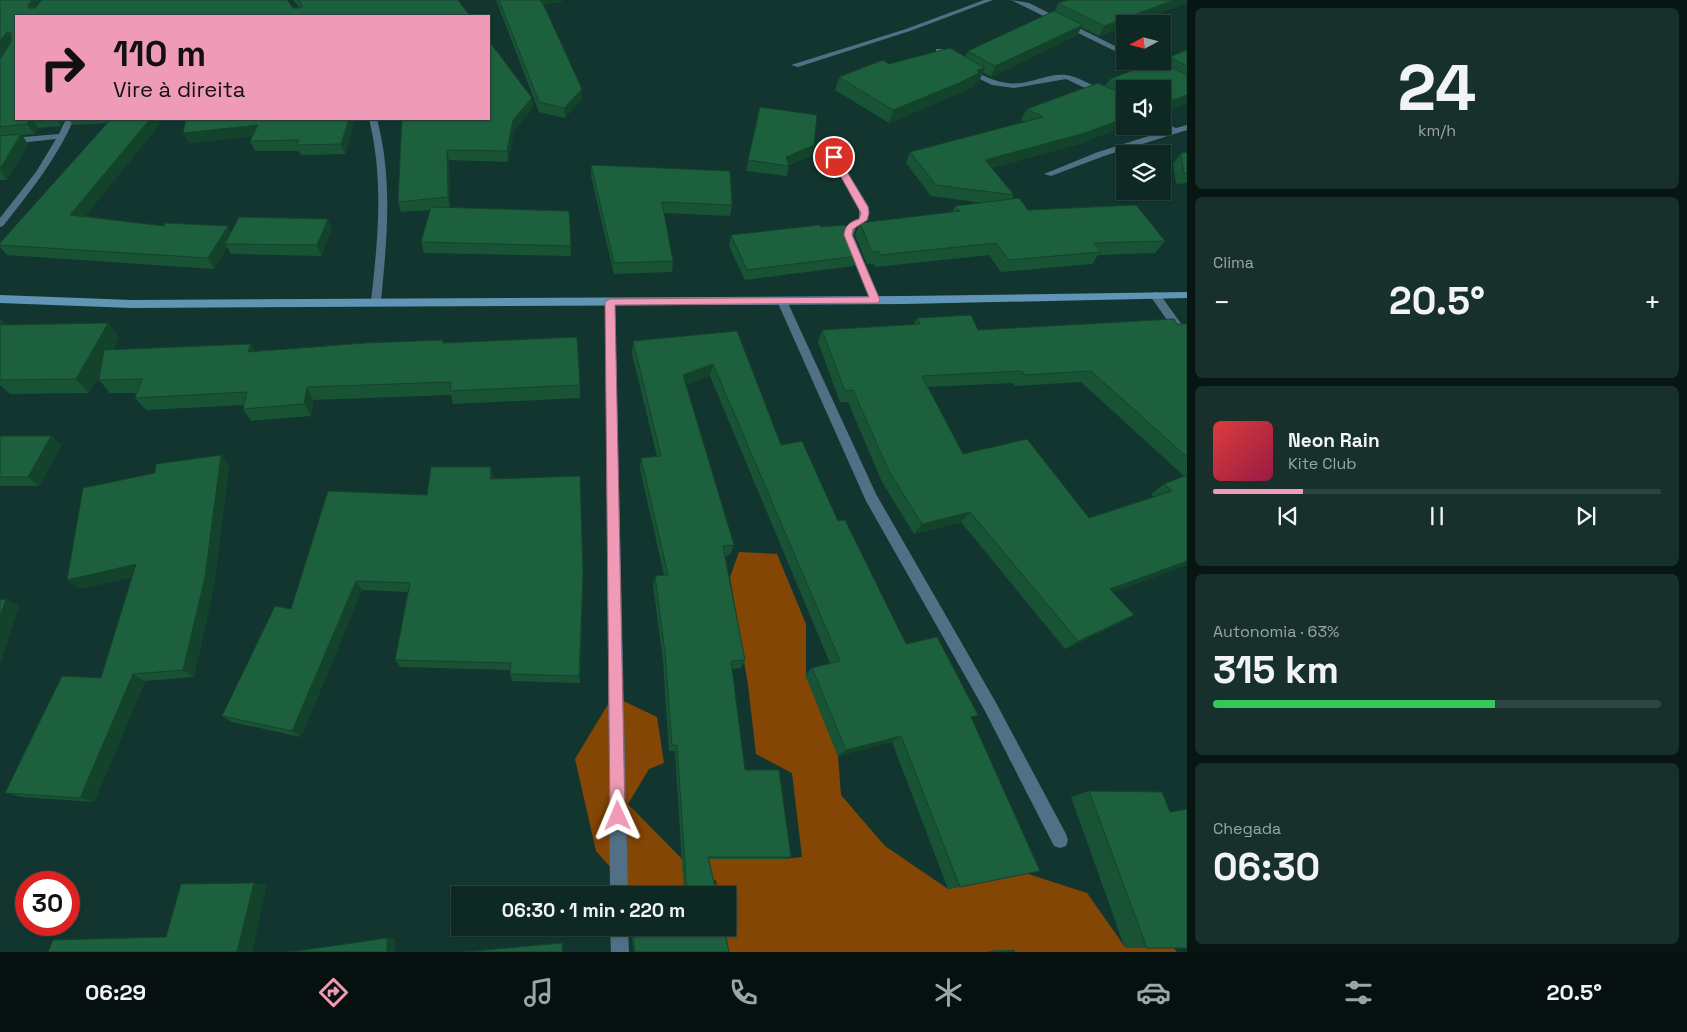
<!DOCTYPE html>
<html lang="pt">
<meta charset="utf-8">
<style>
:root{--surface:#0e2823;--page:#17302b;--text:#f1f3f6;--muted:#9ba6a6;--line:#2e4441;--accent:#ef9ab7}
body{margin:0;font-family:"Space Grotesk",sans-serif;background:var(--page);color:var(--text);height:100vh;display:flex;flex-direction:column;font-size:19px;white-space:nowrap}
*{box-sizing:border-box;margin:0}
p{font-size:16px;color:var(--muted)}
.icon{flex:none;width:28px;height:28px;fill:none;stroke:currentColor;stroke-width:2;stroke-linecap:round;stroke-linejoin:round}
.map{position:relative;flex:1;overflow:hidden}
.sheet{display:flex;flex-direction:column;gap:8px;padding:8px;background:#081613;width:500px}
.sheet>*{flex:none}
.banner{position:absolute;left:15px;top:15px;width:475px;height:105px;border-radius:0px;box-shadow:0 1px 4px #0004,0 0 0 1px var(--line);background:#ef9ab7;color:#111;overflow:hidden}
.needle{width:32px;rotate:263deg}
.fabs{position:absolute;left:1116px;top:15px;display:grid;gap:10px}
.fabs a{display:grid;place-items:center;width:55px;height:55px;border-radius:0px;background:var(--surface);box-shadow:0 1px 4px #0004,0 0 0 1px var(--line);font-size:25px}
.speed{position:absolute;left:15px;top:871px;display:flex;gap:10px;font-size:25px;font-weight:700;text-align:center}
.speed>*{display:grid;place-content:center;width:65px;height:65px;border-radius:50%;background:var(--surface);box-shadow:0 1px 4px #0004,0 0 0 1px var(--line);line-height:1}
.speed .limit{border:8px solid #d22;background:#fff;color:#111}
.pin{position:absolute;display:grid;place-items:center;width:42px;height:42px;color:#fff;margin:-21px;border:2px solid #fff;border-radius:50%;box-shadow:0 1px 5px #0007}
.me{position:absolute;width:55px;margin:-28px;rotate:359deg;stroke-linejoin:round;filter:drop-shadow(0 0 4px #0008)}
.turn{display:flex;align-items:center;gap:18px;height:105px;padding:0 15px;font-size:22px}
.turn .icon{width:65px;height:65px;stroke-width:2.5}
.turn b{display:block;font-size:35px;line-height:42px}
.big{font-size:38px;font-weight:800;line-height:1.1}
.sheet .widget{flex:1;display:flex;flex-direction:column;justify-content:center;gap:8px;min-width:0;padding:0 18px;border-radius:8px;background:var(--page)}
.sheet .dial{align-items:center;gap:0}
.dial b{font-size:65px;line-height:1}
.song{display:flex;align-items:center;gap:15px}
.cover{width:60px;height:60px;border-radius:8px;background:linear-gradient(135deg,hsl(0 70% 55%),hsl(340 70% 35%))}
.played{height:5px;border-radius:2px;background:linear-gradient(90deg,var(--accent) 20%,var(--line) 20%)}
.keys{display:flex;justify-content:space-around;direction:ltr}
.heat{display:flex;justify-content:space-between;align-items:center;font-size:28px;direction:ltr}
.charge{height:8px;border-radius:4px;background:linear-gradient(90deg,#34c759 63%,var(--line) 0)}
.trip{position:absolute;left:451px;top:886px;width:285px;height:50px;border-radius:0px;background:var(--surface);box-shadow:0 1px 4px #0004,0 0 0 1px var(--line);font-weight:800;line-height:50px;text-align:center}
.tabs{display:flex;height:80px;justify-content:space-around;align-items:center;background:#06100e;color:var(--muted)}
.tabs .icon{width:35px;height:35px}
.tabs .current{color:var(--accent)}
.tabs b{font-size:22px;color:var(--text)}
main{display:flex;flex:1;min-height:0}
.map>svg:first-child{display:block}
</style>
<main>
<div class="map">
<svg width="1187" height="952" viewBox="0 0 1187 952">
<rect width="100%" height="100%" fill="#12362f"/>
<path fill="#844604" d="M739 552 777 554 806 624V675L838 756 841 795 885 846 948 889 1025 873 1087 893 1125 947 1174 948 1177 952H998L997 950 987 952H726L722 928H728V895H718L716 880 676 888 632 892 596 851 575 759 613 696 657 717 664 763 649 769 628 804 682 859H785L802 857 792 773 756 754 748 685 730 577Z"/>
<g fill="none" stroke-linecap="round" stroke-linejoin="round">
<g fill="#517085" fill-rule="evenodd">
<path d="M984 0H993L910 31 798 67 791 65 906 29Z"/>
<path d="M1011 0 1029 3 1125 51V56Z"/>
<path d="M936 49H942C965 64 991 87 1021 83 1036 81 1051 73 1066 75 1079 76 1112 96 1125 102V107L1066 79 1014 88 992 85 972 75 936 53Z"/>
<path d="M1136 61H1146L1187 82V87Z"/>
<path d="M66 119H74C57 158 30 192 3 226L0 227V218L36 172 56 139 0 145V139L59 134Z"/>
<path d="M369 119H377C393 180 387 239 381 301L376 305 371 301C378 239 384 180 369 119Z"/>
<path d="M1162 122 1176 128 1187 125V130L1104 156 1051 176 1044 174 1098 152 1168 130 1160 126H1162Z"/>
<path d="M834 154 838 157 869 207 868 220 856 227 853 235 880 300 879 303 875 304 870 300 843 235 850 223 859 218V207L830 157Z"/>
<path d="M1155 292 1159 293 1187 332V344L1183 343 1151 297 1150 295 1151 293Z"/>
<path d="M782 297 787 301 876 494 995 701 1066 834 1068 840 1066 846 1060 848 1054 846 985 711 866 501 777 301Z"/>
<path d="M610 298 615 302 628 895H610L605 302Z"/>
<path d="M610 928H628L629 952H611Z"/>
</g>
<path fill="#6195b6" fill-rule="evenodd" d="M1187 292V298L904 304 132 308 0 303V295L132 300 904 296Z"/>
</g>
<g fill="#195335" fill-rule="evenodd">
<path d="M0 0 300 8 293 0H458L470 16H16V119H65L61 126 38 128 34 134 22 135 28 144 7 180H0Z"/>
<path d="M496 0H562V2L543 4 582 99 565 118 539 112Z"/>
<path d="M1187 0V3L1131 24H1125V26L1099 36 1081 27 1077 35 991 77 983 72 979 81 974 83 973 87 953 96 889 123 835 90 839 77 889 64 965 57 968 51 1055 11 1058 3Z"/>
<path d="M1187 50V103L1162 112V89H1125V126L1079 144 991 168 1014 195 1012 199 1028 210 1165 241 1155 253 1098 255 1092 264 1001 272 989 255 875 267 873 264H867L855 235 860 223 952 212 955 206 984 203 931 196 906 163 910 152 1025 122 1021 120 1027 109 1105 86 1110 79 1164 64 1169 57Z"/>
<path d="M532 98 533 108 514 130 508 162 449 160 450 208 569 211 571 256 424 253 421 242 431 210 401 212 398 202 402 119Z"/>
<path d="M760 107 814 145 811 156 789 165 787 176 746 171Z"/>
<path d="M69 119H164L85 216 164 226 231 232 332 229 321 256 231 254 227 247 214 269 7 255 0 247V243L107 123 73 125Z"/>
<path d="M186 119H355L345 154 301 155 299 151H255L250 141 252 136 189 143Z"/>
<path d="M1187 152V183L1176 184 1173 164 1181 153Z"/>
<path d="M591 165 732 205 730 216 664 213 673 261 672 272 614 274 591 176Z"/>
<path d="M821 227 858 256 854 266 745 280 729 246 731 235Z"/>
<path d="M917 318 978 330 1187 324V565L1113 592 1120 623 1065 649 961 522 914 534 882 482 848 402H840L818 342 822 330 913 325ZM1081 382 1184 476 1164 484 1151 494 1154 497 1089 518 963 454 927 387 1013 383 1015 386Z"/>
<path d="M0 319 6 325 108 323 119 338 113 350 251 344 255 351 443 343 580 385V398L453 404 451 395 313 400 311 416 251 421 243 409 244 405 146 410 135 398 137 393H110L99 380 100 374 89 393 10 394 0 385Z"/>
<path d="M737 331 781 445 838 521 906 644 972 719 960 887 948 889 892 742 838 756 805 675 812 668 830 663 710 376 686 385 734 545 730 555 725 556 745 660 741 668 732 669 745 770 791 857 785 859H709L717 895H684L675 751H669L663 661 653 585 655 576 664 575 640 469 641 458 657 456 632 354 633 341Z"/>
<path d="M0 436H51L61 445 39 486H0Z"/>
<path d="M221 455 229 465 214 585 194 677 145 681 94 802 22 797 5 793 101 678 132 577 80 589 155 473Z"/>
<path d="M491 467 494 479 583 583 580 683 512 681 510 674V670L400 667 395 660 408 592 362 590 301 737 232 722 222 716 291 609 427 495Z"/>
<path d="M1089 791 1170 812 1187 948H1125L1071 797Z"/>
<path d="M630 928H724L729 952H634Z"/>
<path d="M997 950H1014L1015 952H987Z"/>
</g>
<g fill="#14432b">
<path d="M32 0H45L34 15 28 8V5Z"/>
<path d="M538 0H562V2L538 4Z"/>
<path d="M1174 0H1187V3L1131 24H1125V26L1099 36 1104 26Z"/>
<path d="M1083 25 1077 35 991 77 995 66Z"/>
<path d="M7 32 13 42 0 61V41Z"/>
<path d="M985 68 979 81 974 83 973 87 953 96 889 123 893 110 977 70Z"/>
<path d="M582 89V99L565 118 564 108Z"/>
<path d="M1187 95V103L1162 112V104Z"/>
<path d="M532 98 533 108 514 130 508 162 507 151 513 120Z"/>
<path d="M1125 118V126L1079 144 980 171 985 160Z"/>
<path d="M30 119H32L38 128 34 134 27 124Z"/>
<path d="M56 119H65L61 126Z"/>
<path d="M150 119H164L78 225 70 215Z"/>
<path d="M349 119H355L345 154 341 144Z"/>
<path d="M258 125 262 135 189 143 183 133Z"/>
<path d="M21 134 28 144 7 180 0 170V169Z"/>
<path d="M814 145 811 156 788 165 786 157Z"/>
<path d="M447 150 449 160 450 208 448 197Z"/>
<path d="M328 219 332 229 321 256 317 245Z"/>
<path d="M228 226 233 236 225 244 227 247 214 269 208 258Z"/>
<path d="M0 319 7 326 0 339Z"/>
<path d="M108 323 119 338 89 393 76 379Z"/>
<path d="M251 344 258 357 248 352Z"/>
<path d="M713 364 710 376 681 387 683 375Z"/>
<path d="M307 387 313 400 311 416 304 404Z"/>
<path d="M51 436 61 445 39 486 28 477Z"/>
<path d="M221 455 229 465 214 585 194 677 183 670Z"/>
<path d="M491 467 494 478 493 489 490 479Z"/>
<path d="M970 512 961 522 914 534 922 524Z"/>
<path d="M1187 561V565L1097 598 1110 589Z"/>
<path d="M136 564 147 573 80 589 67 580Z"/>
<path d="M583 574V583L580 683 579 676Z"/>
<path d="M356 581 362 590 301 737 292 731Z"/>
<path d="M6 599 19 606 0 665V617Z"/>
<path d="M1134 615 1120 623 1065 649 1078 641Z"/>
<path d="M133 674 145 681 94 802 80 798Z"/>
<path d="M901 736 892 742 838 756 846 750Z"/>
<path d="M254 883 267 885 252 952H237Z"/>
<rect x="387" y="938" width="8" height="14"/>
<rect x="562" y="943" width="1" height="9"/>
</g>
<g fill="#1d603e" stroke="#14432b">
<path d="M0 0H32L28 5V8H35L42 0H287L293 8H301L303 6 298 0H458L470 16H16V119H30L27 124 0 127V59L11 42V33L7 32 0 41Z"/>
<path d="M499 0H540L545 8 582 89 564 108 539 102Z"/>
<path d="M1068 0H1174L1104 26 1058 3Z"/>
<path d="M1054 11 1083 25 995 66 968 51Z"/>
<path d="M489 41 532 98 513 120 507 151 447 150 448 197 398 202 402 119H489Z"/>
<path d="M950 48 985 68 977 70 979 73 959 83 893 110 839 77 883 60 889 64Z"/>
<path d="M1187 50V66L1169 57Z"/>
<path d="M1157 61H1159L1187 75V95L1162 104V89H1130L1110 79Z"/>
<path d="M1098 83 1125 95V118L1085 133 985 160 1014 195 936 185 910 152 1043 117 1027 109Z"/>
<path d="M760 107 817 115 814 145 786 157 789 166 748 160Z"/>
<path d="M111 119H150L70 215 164 226 165 223 228 226 208 258 0 245V243Z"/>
<path d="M186 119H349L341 144 297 145 299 140 250 141 258 125 183 133Z"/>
<path d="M21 134 0 169V136Z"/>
<path d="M1187 152V173H1184L1181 153Z"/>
<path d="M591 165 730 171 732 205 662 202 673 261 614 263Z"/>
<path d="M1019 198 1028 210 1136 205 1165 241 1094 243 1101 252 1008 260 996 243 880 255 878 251 872 252 860 223 960 211 955 206Z"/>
<path d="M431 207 569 211 571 246 421 242Z"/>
<path d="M239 217 328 219 317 245 225 244Z"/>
<path d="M819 225 821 227 845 225 858 256 747 270 731 235Z"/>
<path d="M971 315 978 330 1174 319 1177 324H1187V457L1091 371 1024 375 1022 371 922 376 963 454 1027 439 1089 518 1172 491 1164 484 1187 475V561L1110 589 1134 615 1078 641 970 512 922 524 889 471 853 390 845 391 822 330 920 324 917 318Z"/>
<path d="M108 323 76 379 0 380V372L1 370H0V325Z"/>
<path d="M737 331 781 445 802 441 838 521 845 520 906 644 937 637 978 715 971 717 1040 871 960 887 901 736 846 750 812 668 840 661 713 364 683 375 734 545 723 546 745 660 731 661 745 770H779L791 857H708L717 895H684L687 894 677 745H672L665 653 655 576 668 575 641 458 661 456 633 341Z"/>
<path d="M577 337 580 385 450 391 451 382 307 387 304 404 243 409 247 392 135 398 142 379 99 380 104 350 251 344 248 352 365 343 443 340V343Z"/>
<path d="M0 436H51L28 477H0Z"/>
<path d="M221 455 205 577 183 670 133 674 80 798 5 793 62 676 101 678 136 564 67 580 83 488 155 473 156 464Z"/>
<path d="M431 467H491L490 479 580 476 583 574 579 676 510 674 511 663 395 660 410 583 356 581 292 731 222 716 275 606 291 609 328 491 427 495Z"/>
<path d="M6 599 0 617V600Z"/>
<path d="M1089 791 1162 792 1170 812 1187 809V948H1147Z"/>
<path d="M254 883 237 952H48L53 940 166 937 181 884Z"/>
<path d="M632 928H724L729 952H635Z"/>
<path d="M387 938V952H290Z"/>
<path d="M562 943V952H464Z"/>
<path d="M1014 950 1015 952H1006Z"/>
</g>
<path fill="#ef9ab7" stroke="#9b6477" d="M832 155H837L868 207 869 213 867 220 853 229 852 235 880 300 878 303 615 305 625 816 623 821 618 824 612 821 610 816 605 302 610 299 869 297 844 235C845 225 850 222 859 219L861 213 830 157Z"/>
</svg>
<div class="fabs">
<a><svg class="needle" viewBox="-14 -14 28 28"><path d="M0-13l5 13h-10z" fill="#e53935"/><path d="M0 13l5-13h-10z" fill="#9ba6a6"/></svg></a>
<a><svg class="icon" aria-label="sound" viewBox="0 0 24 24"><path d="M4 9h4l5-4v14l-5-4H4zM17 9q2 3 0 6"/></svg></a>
<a><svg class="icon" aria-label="layers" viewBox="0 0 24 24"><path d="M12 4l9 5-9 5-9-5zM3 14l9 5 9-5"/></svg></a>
</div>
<div class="speed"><div class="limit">30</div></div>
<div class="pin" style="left:834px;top:157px;background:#d93025"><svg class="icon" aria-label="arrive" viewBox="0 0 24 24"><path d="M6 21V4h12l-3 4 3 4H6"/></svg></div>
<svg class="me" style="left:618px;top:816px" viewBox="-20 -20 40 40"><path d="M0-17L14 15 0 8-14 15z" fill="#ef9ab7" stroke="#fff" stroke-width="4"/></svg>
<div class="trip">06:30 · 1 min · 220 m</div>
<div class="banner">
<div class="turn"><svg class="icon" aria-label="right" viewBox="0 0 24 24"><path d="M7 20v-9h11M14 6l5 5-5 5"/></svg><div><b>110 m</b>Vire à direita</div></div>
</div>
</div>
<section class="sheet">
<div class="widget dial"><b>24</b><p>km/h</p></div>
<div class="widget"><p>Clima</p>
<div class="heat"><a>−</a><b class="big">20.5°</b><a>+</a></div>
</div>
<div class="widget">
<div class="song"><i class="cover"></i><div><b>Neon Rain</b><p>Kite Club</p></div></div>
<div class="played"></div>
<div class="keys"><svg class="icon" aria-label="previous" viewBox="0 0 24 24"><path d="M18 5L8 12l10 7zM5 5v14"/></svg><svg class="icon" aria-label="pause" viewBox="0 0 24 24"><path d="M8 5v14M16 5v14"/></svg><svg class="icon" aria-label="next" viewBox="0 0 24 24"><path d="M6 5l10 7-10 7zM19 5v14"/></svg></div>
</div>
<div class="widget"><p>Autonomia · 63%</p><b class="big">315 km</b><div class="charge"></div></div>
<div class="widget"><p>Chegada</p><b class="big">06:30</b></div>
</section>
</main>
<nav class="tabs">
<b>06:29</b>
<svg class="icon current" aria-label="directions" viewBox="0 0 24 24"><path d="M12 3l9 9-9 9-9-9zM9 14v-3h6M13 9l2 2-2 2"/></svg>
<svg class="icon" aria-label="music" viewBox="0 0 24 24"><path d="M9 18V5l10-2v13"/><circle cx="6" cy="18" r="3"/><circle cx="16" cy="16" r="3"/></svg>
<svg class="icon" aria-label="phone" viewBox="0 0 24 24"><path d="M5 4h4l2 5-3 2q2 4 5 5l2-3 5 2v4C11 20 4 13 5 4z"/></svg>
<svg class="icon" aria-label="climate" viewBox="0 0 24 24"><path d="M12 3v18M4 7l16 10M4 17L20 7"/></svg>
<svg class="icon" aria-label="car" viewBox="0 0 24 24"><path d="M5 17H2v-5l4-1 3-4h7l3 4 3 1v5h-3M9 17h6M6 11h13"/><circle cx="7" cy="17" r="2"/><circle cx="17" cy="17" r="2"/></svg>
<svg class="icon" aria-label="filters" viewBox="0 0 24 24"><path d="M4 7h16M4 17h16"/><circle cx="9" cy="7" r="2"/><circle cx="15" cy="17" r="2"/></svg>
<b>20.5°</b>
</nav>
